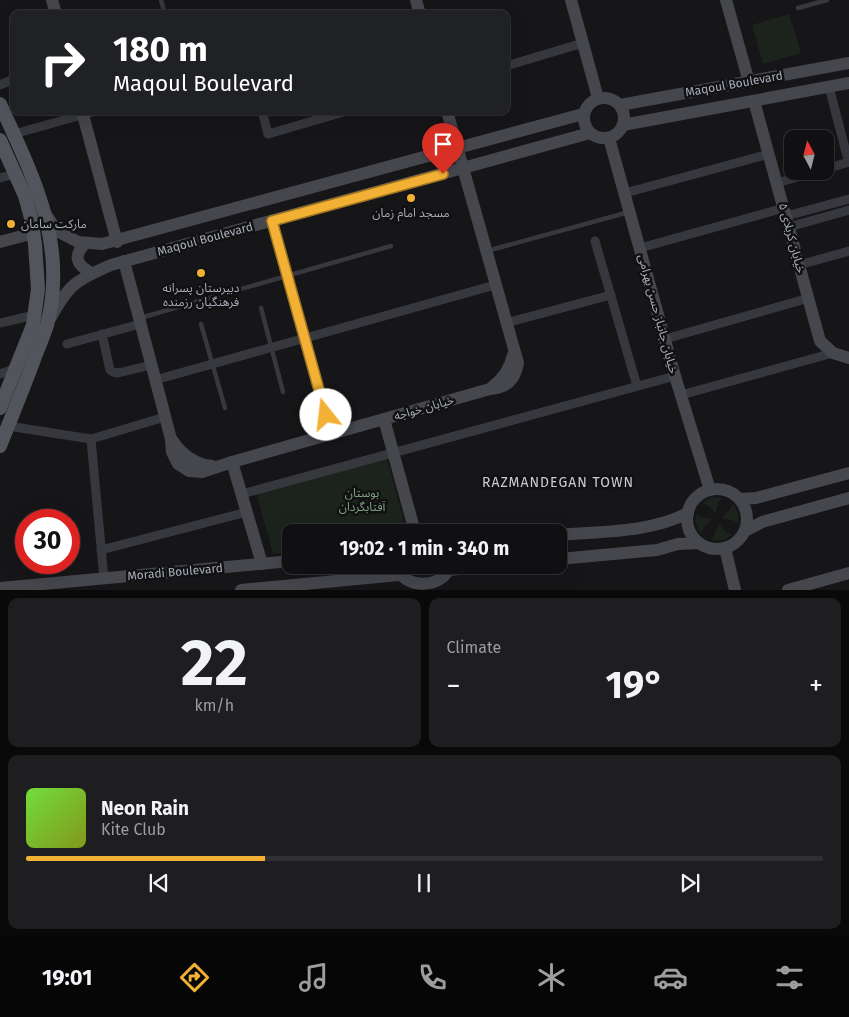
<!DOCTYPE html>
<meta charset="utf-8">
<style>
:root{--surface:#101012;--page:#1e1e20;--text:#f1f3f6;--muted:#9c9d9f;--line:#303032;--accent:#f2b134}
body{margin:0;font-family:"Fira Sans","Noto Sans Arabic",sans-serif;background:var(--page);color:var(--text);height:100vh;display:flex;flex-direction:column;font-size:19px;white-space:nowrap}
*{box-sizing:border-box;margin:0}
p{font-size:16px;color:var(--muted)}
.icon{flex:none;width:28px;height:28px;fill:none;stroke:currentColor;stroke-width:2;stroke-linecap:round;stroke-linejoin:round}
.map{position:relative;height:590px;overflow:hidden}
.drawer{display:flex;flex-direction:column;gap:8px;padding:8px;background:#09090a;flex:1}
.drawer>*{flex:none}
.top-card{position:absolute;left:10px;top:10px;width:500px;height:105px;border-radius:10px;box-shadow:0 5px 20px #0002,0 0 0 1px var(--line);background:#202124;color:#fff;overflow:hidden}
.needle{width:32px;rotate:353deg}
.controls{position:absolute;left:784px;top:130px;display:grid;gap:10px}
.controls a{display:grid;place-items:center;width:50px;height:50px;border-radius:10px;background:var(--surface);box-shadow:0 5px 20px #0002,0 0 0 1px var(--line);font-size:25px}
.speed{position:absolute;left:15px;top:509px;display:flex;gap:10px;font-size:25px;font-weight:700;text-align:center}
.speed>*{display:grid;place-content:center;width:65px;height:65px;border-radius:50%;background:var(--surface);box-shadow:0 5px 20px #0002,0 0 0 1px var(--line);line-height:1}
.speed .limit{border:8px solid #d22;background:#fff;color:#111}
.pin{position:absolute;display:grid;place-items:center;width:42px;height:42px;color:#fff;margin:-51px -21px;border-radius:50% 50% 50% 0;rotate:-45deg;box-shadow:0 0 5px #0007}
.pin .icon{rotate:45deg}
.me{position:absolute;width:55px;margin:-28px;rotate:344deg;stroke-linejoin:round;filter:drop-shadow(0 0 4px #0008)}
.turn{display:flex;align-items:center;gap:18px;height:105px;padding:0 20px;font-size:22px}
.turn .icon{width:65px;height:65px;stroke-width:2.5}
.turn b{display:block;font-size:35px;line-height:42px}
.big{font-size:38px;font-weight:700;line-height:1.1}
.drawer .widget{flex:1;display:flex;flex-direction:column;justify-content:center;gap:8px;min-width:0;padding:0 18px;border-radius:10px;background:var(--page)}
.drawer .dial{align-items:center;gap:0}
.dial b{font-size:65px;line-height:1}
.song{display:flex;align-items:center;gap:15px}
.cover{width:60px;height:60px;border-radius:8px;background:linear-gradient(135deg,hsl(100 70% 55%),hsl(70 70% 35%))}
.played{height:5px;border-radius:2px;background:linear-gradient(90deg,var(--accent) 30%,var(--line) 30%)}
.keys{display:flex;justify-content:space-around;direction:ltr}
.heat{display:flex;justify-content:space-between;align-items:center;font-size:28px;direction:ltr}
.drawer .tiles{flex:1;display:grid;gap:8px;grid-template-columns:1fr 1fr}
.widget:last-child{grid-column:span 2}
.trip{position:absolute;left:282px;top:524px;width:285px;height:50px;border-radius:10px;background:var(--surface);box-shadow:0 5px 20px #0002,0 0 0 1px var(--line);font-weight:700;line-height:50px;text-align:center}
.tabs{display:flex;height:80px;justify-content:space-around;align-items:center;background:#060607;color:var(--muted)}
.tabs .icon{width:35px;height:35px}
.tabs .selected{color:var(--accent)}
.tabs b{font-size:22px;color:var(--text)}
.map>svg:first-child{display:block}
</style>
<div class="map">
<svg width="849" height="590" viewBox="0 0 849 590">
<rect width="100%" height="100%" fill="#161618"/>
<g fill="#1c231d">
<path d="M789 14 801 53 763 64 752 25Z"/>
<path d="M387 459 405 525 399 532H291V552L273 554 257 495Z"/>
<path d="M712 497 722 498 718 503 716 513H715L709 506 702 503Z"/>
<path d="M733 504 738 513V524L733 520 723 518V516L730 510Z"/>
<path d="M696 514 702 518 711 519V521L704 527 701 534 696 524Z"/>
<path d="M719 524 726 532 732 535 723 540H712Z"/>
</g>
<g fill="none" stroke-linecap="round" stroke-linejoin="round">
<g stroke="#37383d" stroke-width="4.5">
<path d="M161 0 165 14"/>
<path d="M798 8 827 0"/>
<path d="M487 251 629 212"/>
<path d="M261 308 283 392"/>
<path d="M140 318 391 246"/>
<path d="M201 324 225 408"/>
</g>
<g stroke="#37383d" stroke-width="9">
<path d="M506 66 583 43"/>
<path d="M0 85 14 79"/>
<path d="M829 87 847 156"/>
<path d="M262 111 268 134 347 111"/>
<path d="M14 134 96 111"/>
<path d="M825 169 849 162"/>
<path d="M0 178 15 174"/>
<path d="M777 183 818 171"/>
<path d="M625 193 769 154"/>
<path d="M786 216 849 199"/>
<path d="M272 221 332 434"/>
<path d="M789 227 849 210"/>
<path d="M595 241 637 386"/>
<path d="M640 248 784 208"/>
<path d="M799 265 849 251"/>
<path d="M0 323 34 315"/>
<path d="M506 323 611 295"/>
<path d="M102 334 110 370 113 372 118 373 151 365"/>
<path d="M665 339 809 298"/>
<path d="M67 344 140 324"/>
<path d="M0 374 16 368"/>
<path d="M155 380 495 285"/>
<path d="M681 395 833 353"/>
<path d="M8 426 91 439 165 417"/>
<path d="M91 439 104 579"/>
<path d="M242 494 675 376"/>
<path d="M101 550 247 512"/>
</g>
<g stroke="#45474d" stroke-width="12">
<path d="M52 0 56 14"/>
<path d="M416 0 420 14"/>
<path d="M571 0 598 98"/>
<path d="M726 0 749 82"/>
<circle cx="604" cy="118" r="20"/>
<path d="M754 101 820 341 833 353 849 358"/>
<path d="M620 105 849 63"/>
<path d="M82 111 117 242"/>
<path d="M623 125 849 83"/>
<path d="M609 138 675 376 710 490"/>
<path d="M45 213 57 231 78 242 102 244 583 114"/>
<path d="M0 242 34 233"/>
<path d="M85 243C73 257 76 264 91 273"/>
<path d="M124 261 171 439 172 452 178 464 189 471 202 472 232 462 262 564"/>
<path d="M50 319C68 285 76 280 111 265L590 133"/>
<path d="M492 387C503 379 510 369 513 355"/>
<path d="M172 440C182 455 194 464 212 466"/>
<path d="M232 462 384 419"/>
<circle cx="717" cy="519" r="30"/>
<path d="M740 499 756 498 849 473"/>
<path d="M745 531 762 522 849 498"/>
<path d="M415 532 384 419 490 389C507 388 515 380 518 363L447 111"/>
<path d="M559 535C602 531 649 533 688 513"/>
<path d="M725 548 735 590"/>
<path d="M559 559 657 550 678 544 699 543"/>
<path d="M395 565C403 590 444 590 450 565"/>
<path d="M449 570 499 565"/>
<path d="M0 588 291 561"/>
<path d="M241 590 399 575"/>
<path d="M788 590 849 573"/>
</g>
<g stroke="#53555c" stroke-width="14">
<path d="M0 104C33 176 68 244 47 325 44 335 40 344 36 354 25 385 12 415 0 446"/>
<path d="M0 140 25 196 31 218 35 244 38 289 33 325 0 408"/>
</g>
</g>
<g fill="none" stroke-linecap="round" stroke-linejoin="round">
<defs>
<path id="route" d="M326 415 272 221 443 174"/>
</defs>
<use href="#route" stroke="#9d7322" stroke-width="12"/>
<use href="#route" stroke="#f2b134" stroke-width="9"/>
</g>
<g fill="#f2b134" stroke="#111113" stroke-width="2">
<circle cx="411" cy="198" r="5"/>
<circle cx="11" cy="224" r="5"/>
<circle cx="201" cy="273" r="5"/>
</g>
<g text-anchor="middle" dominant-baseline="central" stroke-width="5" stroke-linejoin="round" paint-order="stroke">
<g font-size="12" fill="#a8adb8" stroke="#111113">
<text transform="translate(734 84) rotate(-10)">Maqoul Boulevard</text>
<text transform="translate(792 238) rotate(75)">خیابان کربلای ۵</text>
<text transform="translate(205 239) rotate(-15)">Maqoul Boulevard</text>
<text transform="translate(658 314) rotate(75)">خیابان جانباز حسن بهرامی</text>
<text transform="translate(424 408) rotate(-16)">خیابان خواجه</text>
<text transform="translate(175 572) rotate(-5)">Moradi Boulevard</text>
</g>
<g font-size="12" fill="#a8adb8" stroke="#111113">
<text x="411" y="213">مسجد امام زمان</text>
<text x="21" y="224" text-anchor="start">مارکت سامان</text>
<text x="201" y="288">دبیرستان پسرانه<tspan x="201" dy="14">فرهنگیان رزمنده</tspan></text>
</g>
<g font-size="12" fill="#7fa381" stroke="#111113">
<text x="362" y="493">بوستان<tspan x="362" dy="14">آفتابگردان</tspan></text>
</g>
<g font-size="14" letter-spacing="1" fill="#c9ccd4" stroke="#111113">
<text x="558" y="482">RAZMANDEGAN TOWN</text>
</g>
</g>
</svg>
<div class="controls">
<a><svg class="needle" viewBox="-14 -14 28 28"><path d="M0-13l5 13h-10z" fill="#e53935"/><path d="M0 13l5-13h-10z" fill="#9c9d9f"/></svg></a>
</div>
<div class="speed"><div class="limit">30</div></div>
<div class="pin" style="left:443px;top:174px;background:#d93025"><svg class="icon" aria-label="arrive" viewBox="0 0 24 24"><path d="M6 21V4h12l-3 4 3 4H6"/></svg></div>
<svg class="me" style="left:326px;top:415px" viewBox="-20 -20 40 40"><circle r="19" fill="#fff"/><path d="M0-13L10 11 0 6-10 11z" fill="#f2b134"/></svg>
<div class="trip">19:02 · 1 min · 340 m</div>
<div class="top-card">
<div class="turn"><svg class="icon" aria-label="right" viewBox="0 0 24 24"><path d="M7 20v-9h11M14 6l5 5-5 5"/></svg><div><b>180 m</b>Maqoul Boulevard</div></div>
</div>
</div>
<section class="drawer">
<div class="tiles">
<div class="widget dial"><b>22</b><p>km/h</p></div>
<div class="widget"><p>Climate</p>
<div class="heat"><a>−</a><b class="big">19°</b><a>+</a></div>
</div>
<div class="widget">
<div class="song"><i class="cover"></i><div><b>Neon Rain</b><p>Kite Club</p></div></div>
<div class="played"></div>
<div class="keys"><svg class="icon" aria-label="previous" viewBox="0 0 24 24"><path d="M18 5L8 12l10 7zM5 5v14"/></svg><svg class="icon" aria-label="pause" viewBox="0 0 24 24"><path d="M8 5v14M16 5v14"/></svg><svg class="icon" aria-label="next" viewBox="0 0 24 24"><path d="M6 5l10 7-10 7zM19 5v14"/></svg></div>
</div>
</div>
</section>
<nav class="tabs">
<b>19:01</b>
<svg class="icon selected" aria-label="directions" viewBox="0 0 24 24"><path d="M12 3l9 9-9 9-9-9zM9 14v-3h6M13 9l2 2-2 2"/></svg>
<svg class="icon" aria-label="music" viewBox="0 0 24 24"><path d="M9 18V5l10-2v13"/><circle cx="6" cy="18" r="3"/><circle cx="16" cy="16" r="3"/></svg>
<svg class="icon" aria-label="phone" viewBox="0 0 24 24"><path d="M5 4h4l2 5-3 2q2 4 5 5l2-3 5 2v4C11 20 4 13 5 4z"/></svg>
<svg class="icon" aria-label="climate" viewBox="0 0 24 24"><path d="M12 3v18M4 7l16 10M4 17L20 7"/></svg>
<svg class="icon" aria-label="car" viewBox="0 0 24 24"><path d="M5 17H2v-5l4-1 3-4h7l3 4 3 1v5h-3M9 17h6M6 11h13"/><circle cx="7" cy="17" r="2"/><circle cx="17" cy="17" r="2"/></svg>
<svg class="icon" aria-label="filters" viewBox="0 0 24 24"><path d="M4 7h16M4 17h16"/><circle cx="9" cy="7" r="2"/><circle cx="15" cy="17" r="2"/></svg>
</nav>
